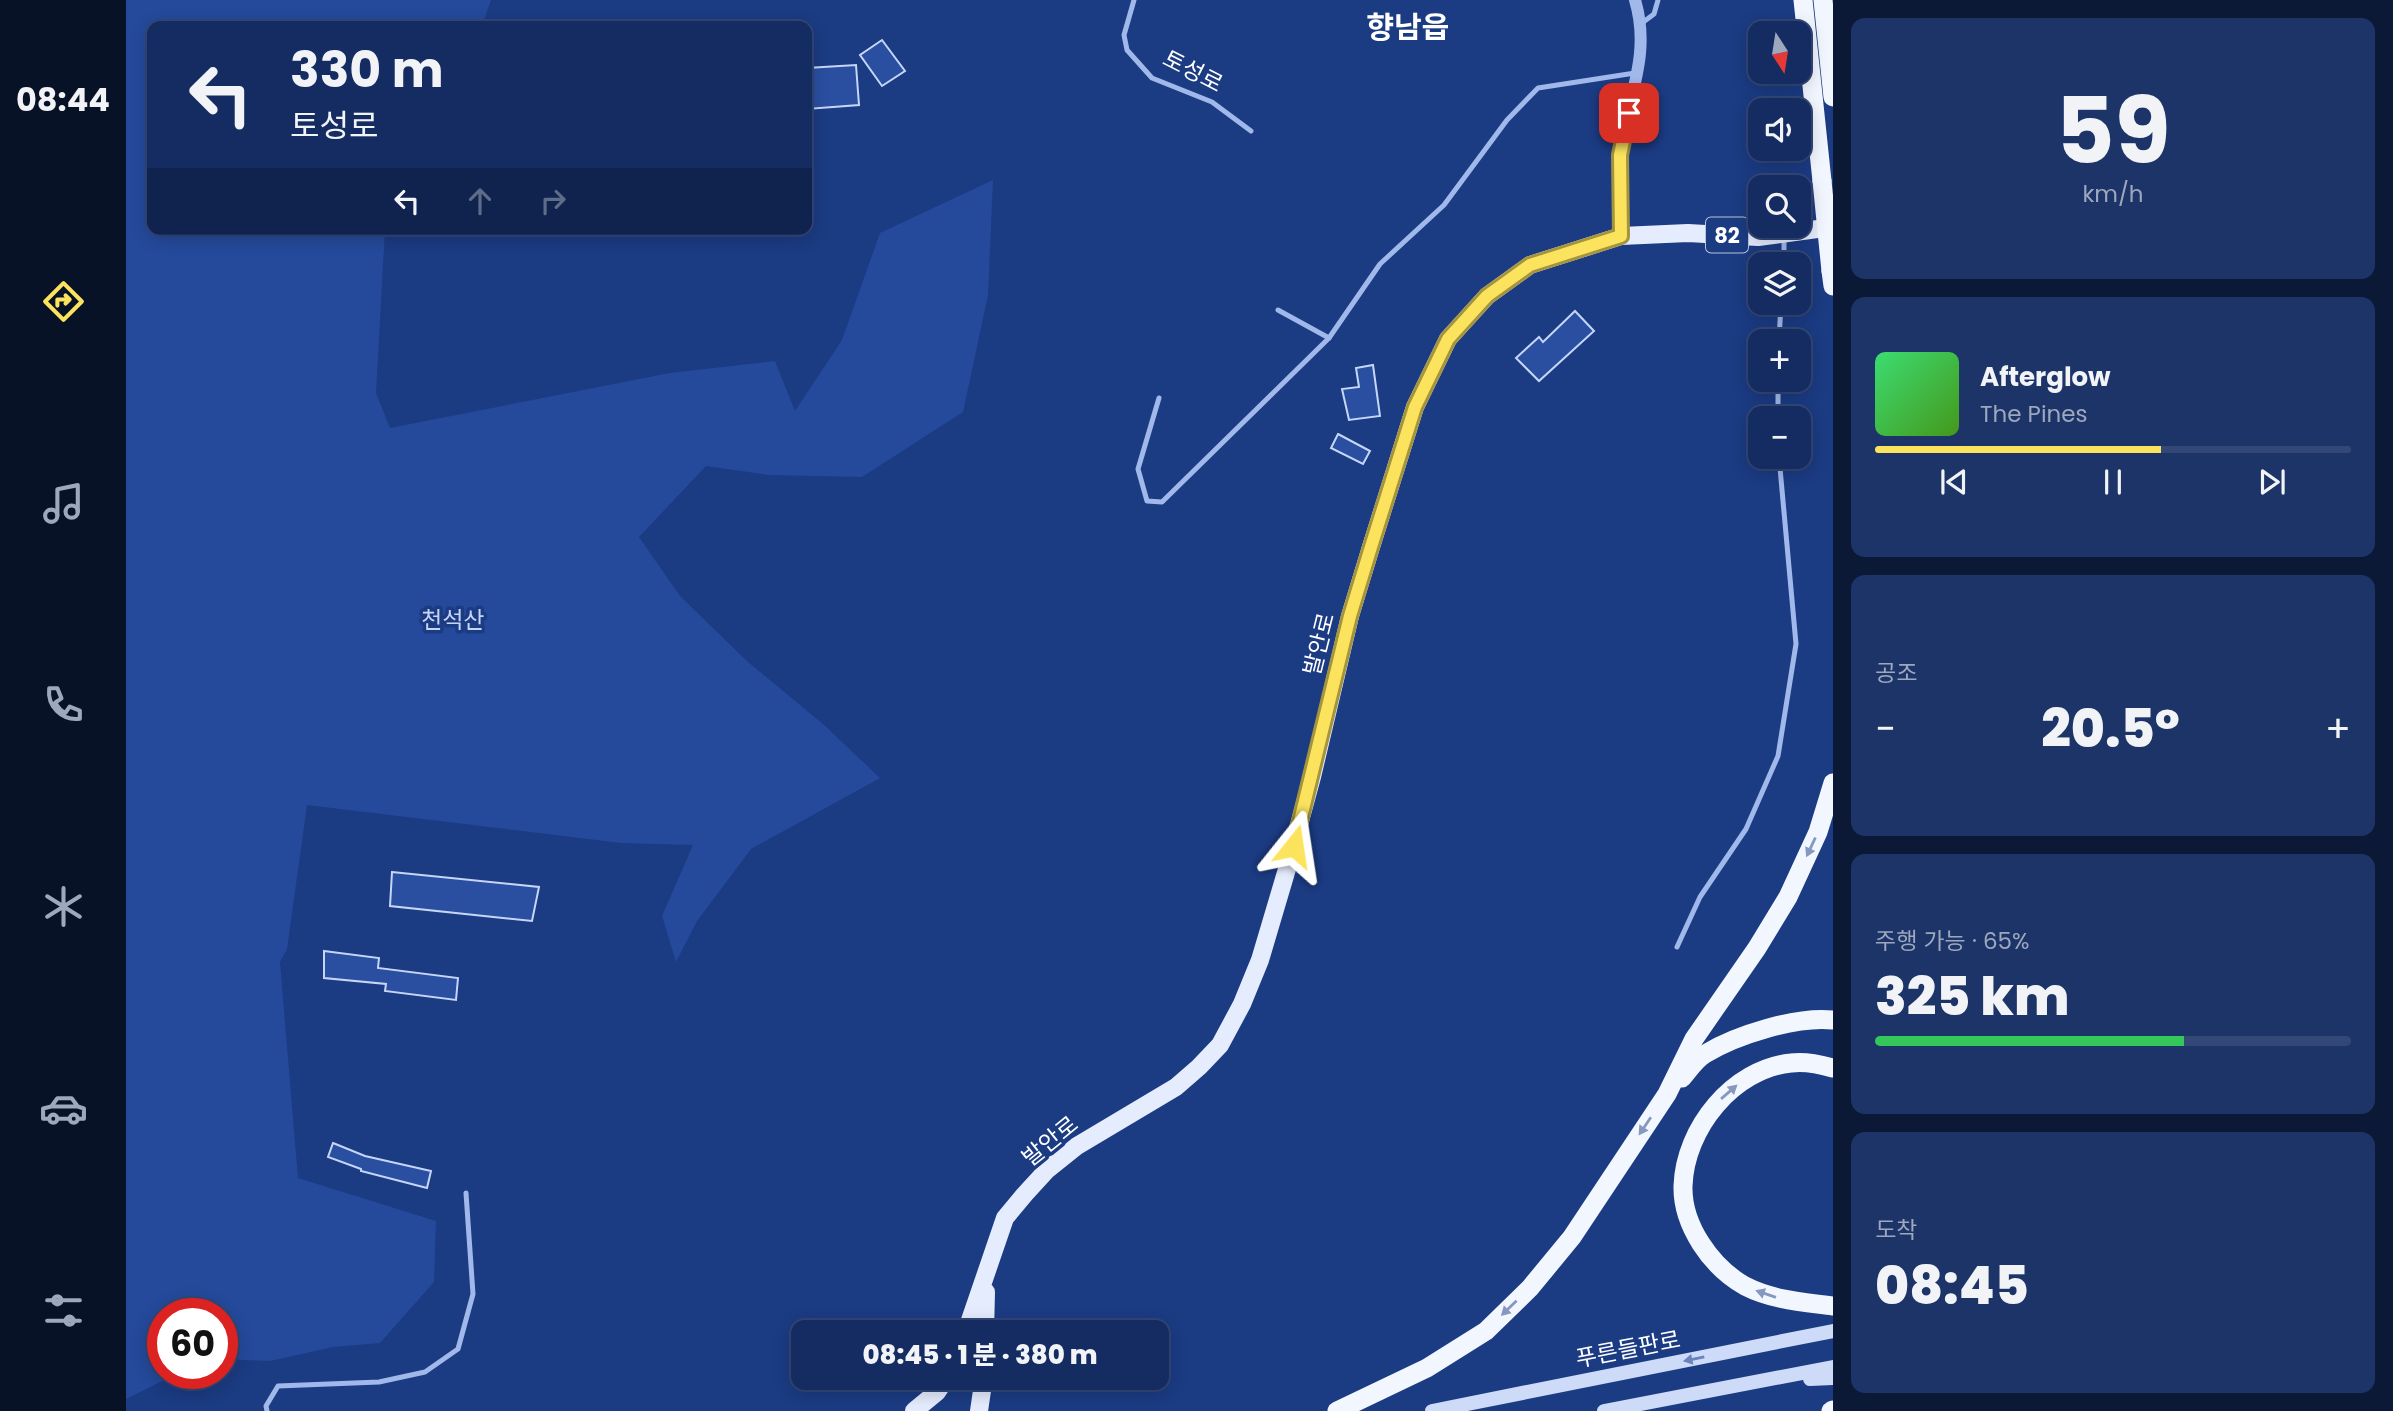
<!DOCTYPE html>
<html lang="ko">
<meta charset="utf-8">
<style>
:root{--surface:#142c62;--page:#1d3468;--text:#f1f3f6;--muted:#9da7be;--line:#334877;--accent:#fce35e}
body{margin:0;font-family:Poppins,"Noto Sans KR",sans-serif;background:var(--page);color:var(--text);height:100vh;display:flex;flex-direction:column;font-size:26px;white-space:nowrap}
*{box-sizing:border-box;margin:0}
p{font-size:23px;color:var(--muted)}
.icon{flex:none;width:38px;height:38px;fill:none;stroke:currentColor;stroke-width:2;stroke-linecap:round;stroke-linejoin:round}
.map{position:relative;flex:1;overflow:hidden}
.panel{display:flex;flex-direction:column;gap:18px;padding:18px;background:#0b1836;width:560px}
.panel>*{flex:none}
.banner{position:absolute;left:21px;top:21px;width:665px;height:214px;border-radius:14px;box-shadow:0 4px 18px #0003,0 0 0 2px var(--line);background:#142c62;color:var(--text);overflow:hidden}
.needle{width:46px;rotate:168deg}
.buttons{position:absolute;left:1622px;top:21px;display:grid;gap:14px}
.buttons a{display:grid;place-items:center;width:63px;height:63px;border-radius:14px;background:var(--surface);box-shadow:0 4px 18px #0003,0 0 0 2px var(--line);font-size:35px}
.speed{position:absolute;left:21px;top:1298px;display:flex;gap:14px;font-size:35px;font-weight:700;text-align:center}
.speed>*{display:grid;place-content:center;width:91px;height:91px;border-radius:50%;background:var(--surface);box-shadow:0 4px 18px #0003,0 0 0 2px var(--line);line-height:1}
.speed .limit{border:10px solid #d22;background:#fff;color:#111}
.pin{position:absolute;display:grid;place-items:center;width:60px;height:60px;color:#fff;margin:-30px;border-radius:14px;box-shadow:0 4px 10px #0006}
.me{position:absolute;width:77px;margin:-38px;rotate:15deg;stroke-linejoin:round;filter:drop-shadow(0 0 5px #0008)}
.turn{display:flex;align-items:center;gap:24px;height:147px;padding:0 28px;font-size:32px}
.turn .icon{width:91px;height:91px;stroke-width:2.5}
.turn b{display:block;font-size:49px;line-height:60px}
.lanes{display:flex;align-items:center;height:66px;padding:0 28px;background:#0003;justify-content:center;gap:35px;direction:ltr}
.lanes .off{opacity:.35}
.big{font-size:52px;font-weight:800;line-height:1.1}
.panel .widget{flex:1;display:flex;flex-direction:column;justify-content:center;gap:10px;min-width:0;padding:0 24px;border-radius:14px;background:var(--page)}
.panel .dial{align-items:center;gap:0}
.dial b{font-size:91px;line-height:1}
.song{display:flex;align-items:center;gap:21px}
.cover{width:84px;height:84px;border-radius:10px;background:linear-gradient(135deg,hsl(140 70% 55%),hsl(100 70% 35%))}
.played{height:7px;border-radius:4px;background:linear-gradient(90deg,var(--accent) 60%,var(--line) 60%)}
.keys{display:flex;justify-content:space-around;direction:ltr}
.heat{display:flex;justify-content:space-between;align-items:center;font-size:38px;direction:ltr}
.charge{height:10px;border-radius:5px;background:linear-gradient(90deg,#34c759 65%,var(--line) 0)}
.trip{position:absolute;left:665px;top:1320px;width:378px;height:70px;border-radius:14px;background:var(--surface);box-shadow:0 4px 18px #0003,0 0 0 2px var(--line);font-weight:800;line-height:70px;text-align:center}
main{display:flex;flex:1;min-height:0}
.dock{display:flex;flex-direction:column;width:126px;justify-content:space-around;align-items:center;background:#081227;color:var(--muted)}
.dock .icon{width:49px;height:49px}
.dock .on{color:var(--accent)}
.dock b{font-size:32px;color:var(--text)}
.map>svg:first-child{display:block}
</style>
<main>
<nav class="dock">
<b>08:44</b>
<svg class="icon on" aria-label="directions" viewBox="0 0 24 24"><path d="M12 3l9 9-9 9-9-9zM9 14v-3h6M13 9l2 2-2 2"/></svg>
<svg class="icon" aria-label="music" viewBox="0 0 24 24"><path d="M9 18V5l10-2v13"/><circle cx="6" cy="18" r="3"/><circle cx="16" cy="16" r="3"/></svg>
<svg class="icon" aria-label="phone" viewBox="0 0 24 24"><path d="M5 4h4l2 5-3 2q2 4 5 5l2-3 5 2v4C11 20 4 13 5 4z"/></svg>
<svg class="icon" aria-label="climate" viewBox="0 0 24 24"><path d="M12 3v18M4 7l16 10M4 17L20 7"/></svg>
<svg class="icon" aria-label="car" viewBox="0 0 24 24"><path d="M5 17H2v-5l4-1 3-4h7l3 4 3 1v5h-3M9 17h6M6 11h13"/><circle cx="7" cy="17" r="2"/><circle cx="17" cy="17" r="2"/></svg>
<svg class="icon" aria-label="filters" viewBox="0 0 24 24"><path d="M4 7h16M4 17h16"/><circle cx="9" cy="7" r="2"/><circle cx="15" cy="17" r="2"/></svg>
</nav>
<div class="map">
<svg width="1707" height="1411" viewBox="0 0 1707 1411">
<rect width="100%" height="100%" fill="#1b3b83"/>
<path fill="#254a9c" d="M0 0H365L356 26H26V229H259L250 393 264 428 544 373 649 361 669 411 716 340 754 233 867 180 862 295 837 412 736 477 643 475 580 466 513 537 554 596 622 662 697 724 754 778 625 849 571 921 550 962 536 916 567 845 495 843 181 805 161 949 154 962 172 1178 310 1221 308 1282 254 1343 207 1347 144 1361 96 1359V1314H37V1374H50L0 1399Z"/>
<g fill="#2a4fa1" stroke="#c6d6f8" stroke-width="2">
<path d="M756 40 779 71 756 86 734 55Z"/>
<path d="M730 65 733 105 681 109V68Z"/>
<path d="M1449 311 1468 331 1413 381 1390 358 1413 337 1417 342Z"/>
<path d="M1247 365 1254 416 1223 420 1216 389 1233 387 1230 368Z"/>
<path d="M1212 434 1244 451 1237 464 1205 448Z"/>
<path d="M266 872 413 887 406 921 264 906Z"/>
<path d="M198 951 253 958 252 968 332 978 330 1000 259 991 260 984 198 978Z"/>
<path d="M207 1143 239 1156 305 1171 301 1188 235 1171V1169L202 1157Z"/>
</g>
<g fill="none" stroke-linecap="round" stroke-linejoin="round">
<g stroke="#a1b8eb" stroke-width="5">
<path d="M1008 0 998 35 1001 50 1026 78 1086 102 1125 131"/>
<path d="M1516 23 1528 14 1532 0"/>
<path d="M1658 264V237"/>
<path d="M1152 310 1203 338 1254 264 1318 205 1381 120 1412 88 1509 73"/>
<path d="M1653 341 1655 303"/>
<path d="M1033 398 1012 469 1021 501 1036 502 1203 338"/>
<path d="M1652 418V380"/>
<path d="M1551 947 1574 897 1620 829 1652 756 1670 644 1653 457"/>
<path d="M141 1411 140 1406 152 1386 253 1382 299 1372 332 1349 347 1294 340 1193"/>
</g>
<path stroke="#a1b8eb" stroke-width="12" d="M1495 236C1495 209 1492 181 1494 154 1500 100 1526 57 1509 0"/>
<g stroke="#cddaf8" stroke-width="14">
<path d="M1684 1379 1707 1378"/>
<path d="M1306 1411 1707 1331"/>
<path d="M1478 1411 1707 1367"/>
</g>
<g stroke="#e5ecfe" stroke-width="18">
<path d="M840 1332 879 1218 899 1194 921 1170 951 1146 1050 1087 1073 1067 1094 1045 1116 1004 1134 960 1161 869 1186 777 1224 616 1245 547 1289 407 1322 339 1361 296 1404 265 1495 236 1562 233 1632 237 1707 227"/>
<path d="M859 1332 860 1292"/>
<path d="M788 1411 811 1392 821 1377"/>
<path d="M853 1411 858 1377"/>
</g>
<g stroke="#f2f6fe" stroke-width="19">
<path d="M1677 0 1696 181"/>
<path d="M1697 0 1707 97"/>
<path d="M1705 271 1707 286"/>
<path d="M1707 1068C1693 1064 1679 1061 1665 1063 1607 1069 1559 1128 1557 1186 1556 1225 1585 1267 1619 1286 1646 1300 1677 1302 1707 1306"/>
<path d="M1556 1078C1563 1070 1570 1059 1579 1054 1610 1035 1671 1016 1707 1020"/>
<path d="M1211 1411 1301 1368 1360 1331 1404 1288 1446 1237 1541 1094 1568 1039 1631 948 1662 897 1692 832 1707 783"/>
<path d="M1705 1411 1707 1410"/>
</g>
<path stroke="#f2f6fe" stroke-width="19" d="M1696 181 1705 271"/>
</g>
<defs><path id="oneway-solid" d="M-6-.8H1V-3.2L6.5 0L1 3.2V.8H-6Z" transform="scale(1.75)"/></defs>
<g fill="#8698c0">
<use href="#oneway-solid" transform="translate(1685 847) rotate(115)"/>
<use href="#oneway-solid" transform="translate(1603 1092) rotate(-41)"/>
<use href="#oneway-solid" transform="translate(1519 1126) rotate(124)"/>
<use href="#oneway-solid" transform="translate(1640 1294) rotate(-161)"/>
<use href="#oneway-solid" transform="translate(1383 1308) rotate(136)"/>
</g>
<use fill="#6b83b8" href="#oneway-solid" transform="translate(1568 1359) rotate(168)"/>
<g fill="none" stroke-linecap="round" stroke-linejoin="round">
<defs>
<path id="route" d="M1168 846 1224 616 1245 547 1289 407 1322 339 1361 296 1404 265 1495 236 1494 155 1503 113"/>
</defs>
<use href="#route" stroke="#a4943d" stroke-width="18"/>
<use href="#route" stroke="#fce35e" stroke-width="12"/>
</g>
<g text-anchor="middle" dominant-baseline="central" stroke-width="7" stroke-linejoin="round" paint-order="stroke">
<rect fill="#1b3b83" stroke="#bbc4da" stroke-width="2" x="1580" y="217.5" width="42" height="35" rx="5"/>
<g font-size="21" font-weight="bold" fill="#fff">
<text x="1601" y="235">82</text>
</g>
<g font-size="23" fill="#fff" stroke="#1b3b83">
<text transform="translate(1067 71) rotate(27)">토성로</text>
<text transform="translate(1193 644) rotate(-76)">발안로</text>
<text transform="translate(924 1141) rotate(-39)">발안로</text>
<text transform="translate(1502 1349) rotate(-11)">푸른들판로</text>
</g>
<g font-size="23" fill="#c6d6f8" stroke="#1b3b83">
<text x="327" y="620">천석산</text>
</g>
<g font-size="30" font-weight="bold" fill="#fff" stroke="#1b3b83">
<text x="1282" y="27">향남읍</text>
</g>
</g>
</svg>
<div class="buttons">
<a><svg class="needle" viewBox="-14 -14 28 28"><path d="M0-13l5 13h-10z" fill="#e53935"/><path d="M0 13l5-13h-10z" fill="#9da7be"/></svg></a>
<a><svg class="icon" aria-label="sound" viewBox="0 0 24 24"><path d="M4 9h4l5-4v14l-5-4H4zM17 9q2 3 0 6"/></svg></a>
<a><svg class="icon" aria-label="search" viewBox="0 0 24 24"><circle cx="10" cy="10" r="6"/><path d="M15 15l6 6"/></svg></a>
<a><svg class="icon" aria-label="layers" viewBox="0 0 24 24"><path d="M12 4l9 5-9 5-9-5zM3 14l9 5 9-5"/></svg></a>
<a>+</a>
<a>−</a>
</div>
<div class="speed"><div class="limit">60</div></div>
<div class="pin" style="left:1503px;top:113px;background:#d93025"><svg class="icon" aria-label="arrive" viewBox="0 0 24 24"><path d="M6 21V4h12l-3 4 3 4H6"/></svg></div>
<svg class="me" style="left:1168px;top:846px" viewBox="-20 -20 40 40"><path d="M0-17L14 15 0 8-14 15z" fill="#fce35e" stroke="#fff" stroke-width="4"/></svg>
<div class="trip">08:45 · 1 분 · 380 m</div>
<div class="banner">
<div class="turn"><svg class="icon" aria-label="left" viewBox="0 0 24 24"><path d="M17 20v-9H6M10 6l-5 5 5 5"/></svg><div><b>330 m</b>토성로</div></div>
<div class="lanes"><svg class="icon" aria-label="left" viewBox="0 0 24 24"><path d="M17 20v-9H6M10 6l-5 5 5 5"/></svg><svg class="icon off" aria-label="ahead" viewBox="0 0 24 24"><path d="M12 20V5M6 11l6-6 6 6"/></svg><svg class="icon off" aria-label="right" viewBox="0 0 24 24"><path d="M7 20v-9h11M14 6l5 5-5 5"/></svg></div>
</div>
</div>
<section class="panel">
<div class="widget dial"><b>59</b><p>km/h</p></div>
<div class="widget">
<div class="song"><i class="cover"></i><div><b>Afterglow</b><p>The Pines</p></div></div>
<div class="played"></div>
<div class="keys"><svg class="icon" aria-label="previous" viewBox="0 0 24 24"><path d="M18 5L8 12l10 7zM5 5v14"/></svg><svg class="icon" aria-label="pause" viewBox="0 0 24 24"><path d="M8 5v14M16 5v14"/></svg><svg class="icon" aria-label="next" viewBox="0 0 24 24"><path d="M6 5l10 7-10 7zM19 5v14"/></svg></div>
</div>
<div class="widget"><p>공조</p>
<div class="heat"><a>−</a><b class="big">20.5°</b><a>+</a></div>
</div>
<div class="widget"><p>주행 가능 · 65%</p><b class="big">325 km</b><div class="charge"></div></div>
<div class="widget"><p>도착</p><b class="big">08:45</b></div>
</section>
</main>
